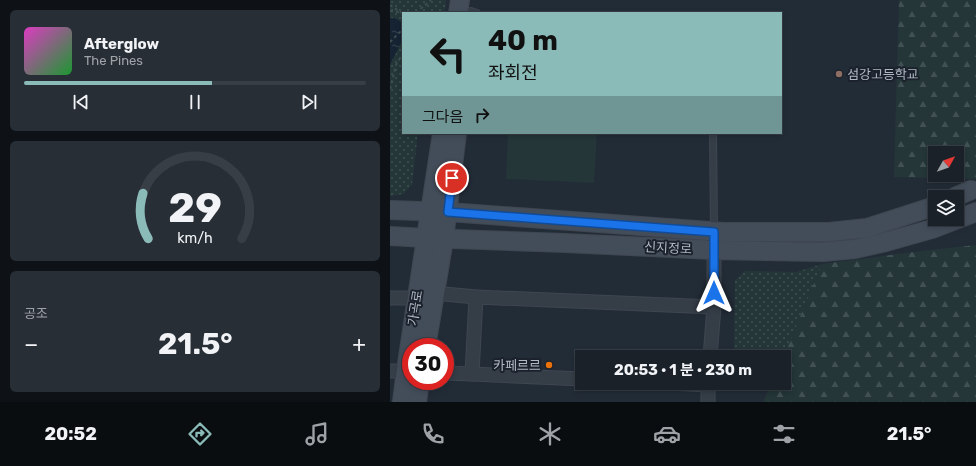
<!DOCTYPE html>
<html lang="ko">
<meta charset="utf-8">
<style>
:root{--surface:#1a2129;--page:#272e35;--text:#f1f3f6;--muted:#9fa3a8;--line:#383e46;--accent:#8bbbb9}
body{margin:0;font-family:Rubik,"Noto Sans KR",sans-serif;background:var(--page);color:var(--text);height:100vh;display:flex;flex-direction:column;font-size:15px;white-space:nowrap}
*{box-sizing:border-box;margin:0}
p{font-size:13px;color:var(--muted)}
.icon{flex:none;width:22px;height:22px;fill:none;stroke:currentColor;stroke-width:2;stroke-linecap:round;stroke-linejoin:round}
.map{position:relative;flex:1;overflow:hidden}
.details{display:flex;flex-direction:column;gap:10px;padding:10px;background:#0e1217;width:390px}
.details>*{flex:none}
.hud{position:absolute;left:12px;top:12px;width:380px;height:122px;border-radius:0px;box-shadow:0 2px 6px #0003,0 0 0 1px var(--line);background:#8bbbb9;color:#111;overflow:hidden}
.needle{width:26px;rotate:50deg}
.tools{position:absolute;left:538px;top:146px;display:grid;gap:8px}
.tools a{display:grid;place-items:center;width:36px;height:36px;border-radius:0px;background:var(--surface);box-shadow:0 2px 6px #0003,0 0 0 1px var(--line);font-size:20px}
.speed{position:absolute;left:12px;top:338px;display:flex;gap:8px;font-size:20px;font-weight:700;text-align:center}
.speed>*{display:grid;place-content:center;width:52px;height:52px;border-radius:50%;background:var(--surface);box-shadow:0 2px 6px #0003,0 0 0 1px var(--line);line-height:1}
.speed .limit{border:6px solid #d22;background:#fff;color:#111}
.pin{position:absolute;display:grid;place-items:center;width:34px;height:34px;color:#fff;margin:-17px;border:2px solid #fff;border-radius:50%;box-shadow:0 1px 4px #0007}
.me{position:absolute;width:44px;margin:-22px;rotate:0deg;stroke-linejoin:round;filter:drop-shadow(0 0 3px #0008)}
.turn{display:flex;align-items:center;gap:14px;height:84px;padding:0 20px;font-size:18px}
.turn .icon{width:52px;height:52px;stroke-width:2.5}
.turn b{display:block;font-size:28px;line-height:34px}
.then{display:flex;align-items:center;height:38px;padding:0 20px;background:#0003;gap:8px;font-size:15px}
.big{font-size:30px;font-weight:700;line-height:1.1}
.details .widget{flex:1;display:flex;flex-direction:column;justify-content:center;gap:6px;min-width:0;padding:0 14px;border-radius:6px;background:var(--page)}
.details .dial{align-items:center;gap:0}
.dial svg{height:104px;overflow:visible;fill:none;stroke:var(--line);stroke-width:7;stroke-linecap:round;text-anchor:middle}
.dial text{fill:var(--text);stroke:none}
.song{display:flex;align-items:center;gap:12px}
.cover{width:48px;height:48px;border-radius:6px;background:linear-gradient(135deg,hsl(310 70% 55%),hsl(130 70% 35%))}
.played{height:4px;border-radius:2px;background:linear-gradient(90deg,var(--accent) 55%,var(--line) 55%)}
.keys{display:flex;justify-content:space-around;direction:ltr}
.heat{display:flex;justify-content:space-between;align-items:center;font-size:22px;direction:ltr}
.trip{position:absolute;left:185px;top:350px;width:216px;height:40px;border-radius:0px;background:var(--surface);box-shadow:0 2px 6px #0003,0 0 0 1px var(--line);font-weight:700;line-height:40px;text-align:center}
.tabs{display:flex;height:64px;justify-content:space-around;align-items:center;background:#0a0d10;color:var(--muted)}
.tabs .icon{width:28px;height:28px}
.tabs .active{color:var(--accent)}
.tabs b{font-size:18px;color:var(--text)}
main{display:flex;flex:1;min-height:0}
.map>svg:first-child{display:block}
</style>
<main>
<section class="details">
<div class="widget">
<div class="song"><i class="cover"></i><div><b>Afterglow</b><p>The Pines</p></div></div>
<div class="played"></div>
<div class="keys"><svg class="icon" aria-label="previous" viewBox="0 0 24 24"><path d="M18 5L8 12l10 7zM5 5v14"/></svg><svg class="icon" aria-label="pause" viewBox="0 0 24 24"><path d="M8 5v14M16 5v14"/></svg><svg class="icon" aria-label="next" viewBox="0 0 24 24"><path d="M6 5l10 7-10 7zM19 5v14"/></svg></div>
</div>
<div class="widget dial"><svg viewBox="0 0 100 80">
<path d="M14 69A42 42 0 1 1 86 69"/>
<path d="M14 69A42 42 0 0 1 10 34" stroke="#8bbbb9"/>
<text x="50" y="56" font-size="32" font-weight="700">29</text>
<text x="50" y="72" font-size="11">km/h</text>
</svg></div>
<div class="widget"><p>공조</p>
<div class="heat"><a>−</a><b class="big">21.5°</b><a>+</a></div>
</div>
</section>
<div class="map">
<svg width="586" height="402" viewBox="0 0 586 402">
<defs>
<pattern id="forest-firs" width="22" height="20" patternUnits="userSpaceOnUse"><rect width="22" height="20" fill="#243638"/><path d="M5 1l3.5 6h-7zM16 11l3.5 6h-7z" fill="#415153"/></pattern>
<pattern id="park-dots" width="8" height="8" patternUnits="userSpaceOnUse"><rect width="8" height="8" fill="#243638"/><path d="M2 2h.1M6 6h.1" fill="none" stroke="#415153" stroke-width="1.8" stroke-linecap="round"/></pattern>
<pattern id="water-ripples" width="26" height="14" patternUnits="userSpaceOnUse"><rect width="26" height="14" fill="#162333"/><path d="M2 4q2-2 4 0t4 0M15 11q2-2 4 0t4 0" fill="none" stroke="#35414f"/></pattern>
</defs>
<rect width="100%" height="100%" fill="#222c37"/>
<g fill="url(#forest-firs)" fill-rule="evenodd">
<path d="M509 0H586V179L504 177ZM545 153H567V175H545Z"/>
<path d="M586 245V402H373L382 383H394L393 357 432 264 523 252Z"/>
</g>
<g fill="url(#park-dots)">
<path d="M0 0H56L55 13H13V133H28L22 185 13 194 0 196Z"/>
<path d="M432 264 396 351 344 352 345 280 355 271 406 272Z"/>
</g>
<path fill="#243638" d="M118 133H207L204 183 116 179Z"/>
<path fill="url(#water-ripples)" d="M0 18H6L13 24V39L0 65Z"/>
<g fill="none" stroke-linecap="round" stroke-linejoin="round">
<defs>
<g id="lane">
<path d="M81 11 87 13"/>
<path d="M323 133 324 230"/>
</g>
<g id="street">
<path d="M54 294 86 297"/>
<path d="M0 298H16"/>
<path d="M320 357 324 307V241"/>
<path d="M0 371H5"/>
<path d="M55 373 82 374"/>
<path d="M192 379 82 374 86 297 324 307"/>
<path d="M279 383 318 385"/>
<path d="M318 402V383"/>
</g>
<g id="secondary">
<path d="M68 13 70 0"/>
<path d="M565 197 581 190"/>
<path d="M0 210 58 212 333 232H439L477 228 545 206"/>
<path d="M0 236 36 238 175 243 324 250 433 252 465 249 496 242 542 229 586 212"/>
<path d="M36 347 54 239 67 133"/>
<path d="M12 402 16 370 52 133"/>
<path d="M27 402 30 381"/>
</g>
</defs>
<use href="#lane" stroke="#3f4651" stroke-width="8"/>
<use href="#street" stroke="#3f4651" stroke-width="15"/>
<use href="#secondary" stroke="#3f4651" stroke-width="20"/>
<g stroke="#3c4f50" stroke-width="2" stroke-dasharray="3 3" stroke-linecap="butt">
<path d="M0 5 13 14"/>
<path d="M0 11 9 12"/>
<path d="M26 13 41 0"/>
<path d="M0 42 13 29"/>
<path d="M0 89 6 65 13 53"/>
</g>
<use href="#lane" stroke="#353d47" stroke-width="6"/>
<use href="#street" stroke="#353d47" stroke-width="13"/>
<use href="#secondary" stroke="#434d5a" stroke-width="18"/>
</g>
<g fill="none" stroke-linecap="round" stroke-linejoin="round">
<defs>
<path id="route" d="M62 178 58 212 324 232V293"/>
</defs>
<use href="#route" stroke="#114b97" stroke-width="10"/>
<use href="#route" stroke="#1a73e8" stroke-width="7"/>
</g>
<circle fill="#8d6e63" stroke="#1b222c" stroke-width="1.5" cx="449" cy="74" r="4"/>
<circle fill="#e8710a" stroke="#1b222c" stroke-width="1.5" cx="159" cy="365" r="4"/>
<g text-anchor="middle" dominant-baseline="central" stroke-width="4" stroke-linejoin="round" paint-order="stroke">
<g font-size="13" fill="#b0b8c4" stroke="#1b222c" text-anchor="start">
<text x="457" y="74">섬강고등학교</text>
<text x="151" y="365" text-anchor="end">카페르르</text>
</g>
<g font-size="13" fill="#b0b8c4" stroke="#1b222c">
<text transform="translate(278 248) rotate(3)">신지정로</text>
<text transform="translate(25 308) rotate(-81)">가곡로</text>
</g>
</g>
</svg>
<div class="tools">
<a><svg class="needle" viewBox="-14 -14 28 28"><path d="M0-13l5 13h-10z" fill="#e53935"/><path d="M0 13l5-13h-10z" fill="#9fa3a8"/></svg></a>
<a><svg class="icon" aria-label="layers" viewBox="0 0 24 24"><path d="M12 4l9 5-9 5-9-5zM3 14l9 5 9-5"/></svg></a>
</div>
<div class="speed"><div class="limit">30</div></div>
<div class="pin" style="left:62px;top:178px;background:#d93025"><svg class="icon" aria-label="arrive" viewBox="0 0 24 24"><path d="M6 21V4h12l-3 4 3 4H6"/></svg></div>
<svg class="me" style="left:324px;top:293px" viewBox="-20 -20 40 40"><path d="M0-17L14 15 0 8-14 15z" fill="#1a73e8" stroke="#fff" stroke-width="4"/></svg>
<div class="trip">20:53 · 1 분 · 230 m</div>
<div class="hud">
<div class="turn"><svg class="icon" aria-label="left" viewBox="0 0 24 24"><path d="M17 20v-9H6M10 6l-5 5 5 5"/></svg><div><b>40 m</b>좌회전</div></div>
<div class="then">그다음<svg class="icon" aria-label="right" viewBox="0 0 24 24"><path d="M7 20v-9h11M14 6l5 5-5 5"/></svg></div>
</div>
</div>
</main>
<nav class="tabs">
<b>20:52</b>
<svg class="icon active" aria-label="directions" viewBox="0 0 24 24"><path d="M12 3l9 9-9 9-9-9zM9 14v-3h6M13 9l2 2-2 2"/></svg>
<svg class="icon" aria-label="music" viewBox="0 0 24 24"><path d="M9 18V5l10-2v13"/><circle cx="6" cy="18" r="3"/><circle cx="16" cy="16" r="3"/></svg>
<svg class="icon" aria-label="phone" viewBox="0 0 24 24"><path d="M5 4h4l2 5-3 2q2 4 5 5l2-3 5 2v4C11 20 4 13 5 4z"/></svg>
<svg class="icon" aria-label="climate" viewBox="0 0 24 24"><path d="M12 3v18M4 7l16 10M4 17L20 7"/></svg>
<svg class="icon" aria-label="car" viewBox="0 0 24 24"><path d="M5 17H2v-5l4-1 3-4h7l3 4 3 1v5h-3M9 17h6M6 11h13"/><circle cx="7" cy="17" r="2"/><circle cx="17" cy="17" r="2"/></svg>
<svg class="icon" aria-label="filters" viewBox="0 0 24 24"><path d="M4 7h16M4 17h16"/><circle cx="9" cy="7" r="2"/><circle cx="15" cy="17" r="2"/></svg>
<b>21.5°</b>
</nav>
